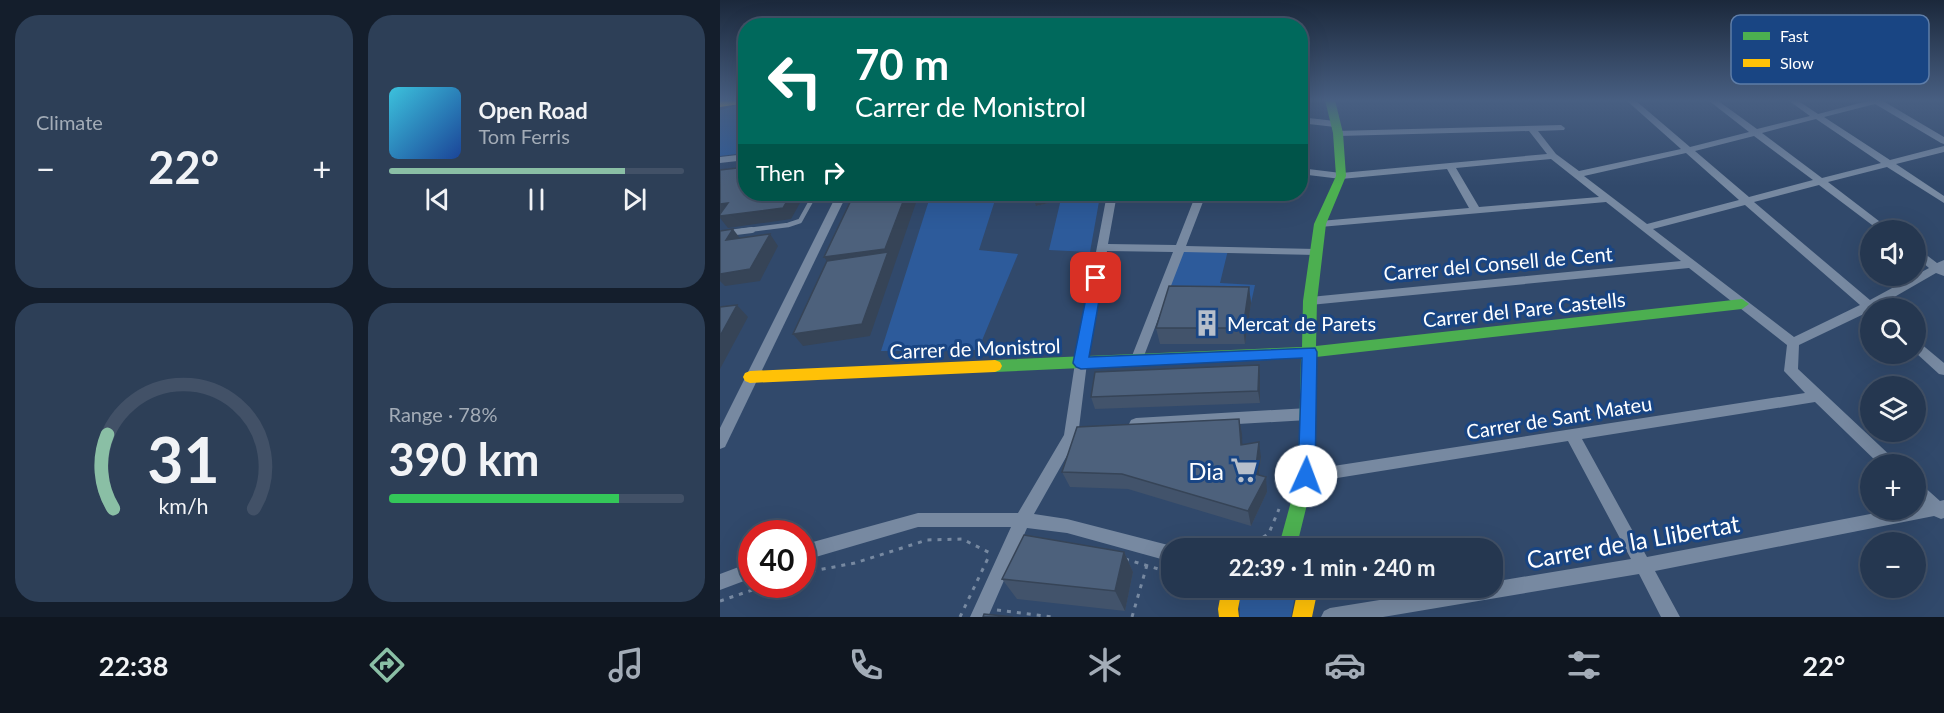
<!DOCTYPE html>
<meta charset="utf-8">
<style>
:root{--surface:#253750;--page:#2d3f57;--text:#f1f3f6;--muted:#a3acb7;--line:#425167;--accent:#8abfa5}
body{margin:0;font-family:Lato,sans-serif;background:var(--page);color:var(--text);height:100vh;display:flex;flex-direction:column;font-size:22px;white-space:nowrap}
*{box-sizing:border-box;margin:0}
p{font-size:20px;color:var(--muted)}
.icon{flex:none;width:33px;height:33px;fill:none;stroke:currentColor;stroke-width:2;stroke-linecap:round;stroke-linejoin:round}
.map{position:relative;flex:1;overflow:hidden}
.drawer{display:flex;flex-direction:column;gap:15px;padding:15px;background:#141e2c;width:720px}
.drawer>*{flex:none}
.top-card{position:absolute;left:18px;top:18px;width:570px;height:183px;border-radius:24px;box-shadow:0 6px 24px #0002,0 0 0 2px var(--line);background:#00695c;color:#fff;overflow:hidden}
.buttons{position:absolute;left:1140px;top:220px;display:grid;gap:12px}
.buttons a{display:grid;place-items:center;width:66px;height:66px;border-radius:50%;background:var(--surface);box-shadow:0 6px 24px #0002,0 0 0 2px var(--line);font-size:30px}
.speed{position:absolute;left:18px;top:520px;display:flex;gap:12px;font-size:30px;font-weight:700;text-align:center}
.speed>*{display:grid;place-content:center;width:78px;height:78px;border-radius:50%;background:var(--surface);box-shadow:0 6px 24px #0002,0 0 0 2px var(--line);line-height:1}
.speed .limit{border:9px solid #d22;background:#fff;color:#111}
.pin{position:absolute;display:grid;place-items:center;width:51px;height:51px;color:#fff;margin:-26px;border-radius:12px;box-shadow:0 3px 9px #0006}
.me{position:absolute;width:66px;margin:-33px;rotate:2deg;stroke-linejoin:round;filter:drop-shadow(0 0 4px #0008)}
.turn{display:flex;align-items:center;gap:21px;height:126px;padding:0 18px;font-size:27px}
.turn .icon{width:78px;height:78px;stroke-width:2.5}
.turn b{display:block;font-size:42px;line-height:51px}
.then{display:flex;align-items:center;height:57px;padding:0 18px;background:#0003;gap:12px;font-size:22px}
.big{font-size:45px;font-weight:700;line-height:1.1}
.drawer .card{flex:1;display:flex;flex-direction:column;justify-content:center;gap:9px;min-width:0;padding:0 21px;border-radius:24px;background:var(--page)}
.drawer .dial{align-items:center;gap:0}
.dial svg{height:156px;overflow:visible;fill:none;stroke:var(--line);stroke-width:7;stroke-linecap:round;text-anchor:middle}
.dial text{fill:var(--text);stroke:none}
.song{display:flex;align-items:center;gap:18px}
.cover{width:72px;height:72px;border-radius:9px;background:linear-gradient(135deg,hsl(190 70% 55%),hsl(220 70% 35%))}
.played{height:6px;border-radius:3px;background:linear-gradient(90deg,var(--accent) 80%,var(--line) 80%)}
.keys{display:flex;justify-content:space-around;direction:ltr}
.heat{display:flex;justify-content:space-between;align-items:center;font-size:33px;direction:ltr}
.charge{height:9px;border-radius:4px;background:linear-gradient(90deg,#34c759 78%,var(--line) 0)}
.drawer .tiles{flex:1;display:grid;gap:15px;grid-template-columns:repeat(2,1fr)}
.trip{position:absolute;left:441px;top:538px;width:342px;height:60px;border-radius:24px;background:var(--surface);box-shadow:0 6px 24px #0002,0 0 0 2px var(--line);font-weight:700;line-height:60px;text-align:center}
.tabs{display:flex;height:96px;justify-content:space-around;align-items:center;background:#0f1620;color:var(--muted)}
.tabs .icon{width:42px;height:42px}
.tabs .current{color:var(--accent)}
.tabs b{font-size:27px;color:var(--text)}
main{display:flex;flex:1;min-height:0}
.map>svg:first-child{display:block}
</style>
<main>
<section class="drawer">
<div class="tiles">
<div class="card"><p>Climate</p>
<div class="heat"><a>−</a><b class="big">22°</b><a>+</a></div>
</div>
<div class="card">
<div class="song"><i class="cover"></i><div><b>Open Road</b><p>Tom Ferris</p></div></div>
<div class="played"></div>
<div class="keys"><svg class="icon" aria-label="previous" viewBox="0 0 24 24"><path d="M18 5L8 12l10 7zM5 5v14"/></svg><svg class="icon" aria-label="pause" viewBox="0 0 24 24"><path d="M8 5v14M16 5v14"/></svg><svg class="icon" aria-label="next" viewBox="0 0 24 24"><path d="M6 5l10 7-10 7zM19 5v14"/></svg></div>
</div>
<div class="card dial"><svg viewBox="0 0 100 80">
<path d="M14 69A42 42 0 1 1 86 69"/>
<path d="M14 69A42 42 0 0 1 11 31" stroke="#8abfa5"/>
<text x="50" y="56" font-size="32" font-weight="700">31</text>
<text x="50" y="72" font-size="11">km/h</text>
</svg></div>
<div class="card"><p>Range · 78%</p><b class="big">390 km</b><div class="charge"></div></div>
</div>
</section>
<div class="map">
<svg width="1224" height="617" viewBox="0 0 1224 617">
<rect width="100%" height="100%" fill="#31496b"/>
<g fill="#2d5b9b">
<path d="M25 103V153L0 156V110Z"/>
<path d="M211 194H277L259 250 298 254 258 350 161 351Z"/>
<path d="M350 195 380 196 370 252 329 250 340 203 343 198Z"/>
<path d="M458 249 508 250 500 283 535 285 531 303 438 302Z"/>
<path d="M523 588H572L575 595 571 617H520L519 595Z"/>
</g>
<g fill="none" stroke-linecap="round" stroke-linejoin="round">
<g stroke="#7789a1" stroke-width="3" stroke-dasharray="4 6" stroke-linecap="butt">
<path d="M527 549 549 533 559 509"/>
<path d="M405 559 452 573"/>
<path d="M82 573 135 563 207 540 242 539 272 554"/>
<path d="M0 601 47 585"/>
<path d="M277 610 332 617"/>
<path d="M240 617 270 554"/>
<path d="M412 617 427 565"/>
</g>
<path stroke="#7789a1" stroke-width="4.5" d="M21 231 68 225 80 221 95 194"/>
<path stroke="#7789a1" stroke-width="6" d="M0 234 32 230"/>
<g fill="#7789a1" fill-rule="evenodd">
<path d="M906 100H915L970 147 1029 132 988 100H997L1037 129 1090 116 1068 100H1077L1098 114 1151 100H1164L1163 101 1224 137V144L1221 143 1155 104 1104 117 1170 160 1224 146V152L1176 164 1224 196V203L1167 167 1108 182 1172 231H1160L1099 185 1034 202 1150 300 1209 268 1196 257V249L1200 250 1217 263 1224 260V276L1216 273 1157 307 1158 309H1150V313L1148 312 1079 345 1078 369 1175 460 1177 465H1160L1095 402 862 439 927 557 1171 510H1196V505L1202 504 1196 498V482L1201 484 1220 501 1224 500V518L1221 519 1214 516 935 571 960 617H941L919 574 663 617H601L604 611 610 608 734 588H772V582L911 559 848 441 586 483 581 481 578 476 581 471 1085 393 1064 371 1067 345 969 268 590 305 586 304 584 301 590 297 961 261 886 202 600 227 595 224 600 221 749 208 727 169 621 179 580 174V168L621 173 827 154 809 131 618 136 614 133 615 131 841 125 845 128 844 130 818 131 836 154 859 171 961 149ZM1096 119 1161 163 1102 178 1042 133ZM1034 136 1093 180 1029 197 975 151ZM966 153 1019 200 927 224 864 176ZM831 159 879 197 759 207 736 168ZM1025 205 1140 305 1074 337 933 229Z"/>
<path d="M580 117 615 121 619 124 615 127 580 123Z"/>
<path d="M26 154V160L0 163V157Z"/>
<path d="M117 194H127L5 447 0 449V428Z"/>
<path d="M387 194H397L388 244 456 245 476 194H486L466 246 596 249 601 252 596 255 464 252 422 361 421 364H411L410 361 453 252 387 251 367 363 358 436 314 514 347 519 452 546 458 549H452V562L347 533 307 528 268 617H250L291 527H198L82 561V545L198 513H298L344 435 355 363Z"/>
<path d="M1196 341 1200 343 1224 363V375L1219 374 1196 353Z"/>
<path d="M588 408 593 410 595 414 593 418 588 420 416 430 411 428 409 424 411 420 416 418Z"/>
<path d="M32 562V578L0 590V574Z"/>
</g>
<path fill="#4caf50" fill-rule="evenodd" d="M605 100H615L623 133 626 176 606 224 597 301 596 346 1022 299 1029 304 1022 309 596 357 594 476 576 549H558L578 476 581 358 275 372 270 370 268 366 270 362 275 360 582 347 583 301 594 224 616 176 613 133Z"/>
<g fill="#ffc107" fill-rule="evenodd">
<path d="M8 100H26V103L0 107V101Z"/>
<path d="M275 360 280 362 282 366 280 370 275 372 30 383 25 381 23 377 25 373 30 371Z"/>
<path d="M502 588H522L518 609 519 617H499L498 609Z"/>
<path d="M573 588H593L596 598 592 617H572L576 598Z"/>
</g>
</g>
<g fill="#42536b">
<path d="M305 194H336L333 202 316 206 315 201 308 202Z"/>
<path d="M529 287 531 303 525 344H440L436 328Z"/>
<path d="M540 377V403L375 409 371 397Z"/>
<path d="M519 419 522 444 541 457 539 475 547 492 531 526 408 489 350 487 342 472Z"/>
<path d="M404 552 413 572 405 611 297 599 282 579Z"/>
</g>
<g fill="#364457">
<path d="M71 194H85L71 219 8 228 0 218V204Z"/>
<path d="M186 194H199L150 336 83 346 73 334 115 273 104 257Z"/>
<path d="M312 194H336L333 202 316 206Z"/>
<path d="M13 229 22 241 6 240Z"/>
<path d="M50 234 58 246 40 281 5 286 0 281V269Z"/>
<path d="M529 287 531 303 525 344 523 328Z"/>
<path d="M17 305 28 317 0 369V336Z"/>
<path d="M539 365 540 377V403L538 391Z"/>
<path d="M519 419 522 434 523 460 521 445Z"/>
<path d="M539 442 541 457 537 490 535 474Z"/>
<path d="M546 477 547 492 531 526 528 511Z"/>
<path d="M404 552 413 572 405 611 395 591Z"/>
</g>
<g fill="#4d617c" stroke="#364457" stroke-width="1.5">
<path d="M23 159H26V194H71L63 208 0 216V214L8 203 0 204V170L17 168Z"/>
<path d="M134 194H186L165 249 104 257Z"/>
<path d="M13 229 6 240 50 234 30 269 0 274V231Z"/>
<path d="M168 252 142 324 73 334 107 261Z"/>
<path d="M449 286 529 287 523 328H436Z"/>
<path d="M17 305 0 336V307Z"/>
<path d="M539 365 538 391 371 397 375 372Z"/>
<path d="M519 419 521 445 539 442 535 474 546 477 528 511 402 474 342 472 357 427Z"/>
<path d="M304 535 404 552 395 591 282 579Z"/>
<path d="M264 614 293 617H263Z"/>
</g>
<linearGradient id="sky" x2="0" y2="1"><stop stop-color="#1b283b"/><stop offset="0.54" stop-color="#485f82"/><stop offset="1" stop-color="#485f82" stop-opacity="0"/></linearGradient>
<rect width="1224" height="186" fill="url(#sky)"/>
<path fill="#1a73e8" stroke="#114b97" stroke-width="1.5" d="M376 274 383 278 369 357 595 348 597 352 595 476 593 481 586 483 580 481 578 476 582 358 361 369 356 367 353 363 370 278Z"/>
<defs>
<symbol id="building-bare" viewBox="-9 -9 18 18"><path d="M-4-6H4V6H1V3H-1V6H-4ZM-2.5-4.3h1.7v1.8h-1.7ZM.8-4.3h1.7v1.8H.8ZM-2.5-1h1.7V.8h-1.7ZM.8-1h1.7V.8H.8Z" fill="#b7bfcb" stroke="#194583" stroke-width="2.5" paint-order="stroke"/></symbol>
<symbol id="supermarket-bare" viewBox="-9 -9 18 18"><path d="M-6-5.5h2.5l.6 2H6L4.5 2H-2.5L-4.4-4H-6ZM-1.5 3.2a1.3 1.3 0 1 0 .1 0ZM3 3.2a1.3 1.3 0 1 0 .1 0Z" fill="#b7bfcb" stroke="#194583" stroke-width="2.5" paint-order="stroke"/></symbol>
</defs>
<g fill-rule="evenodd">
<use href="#building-bare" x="468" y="304" width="38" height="38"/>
<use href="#supermarket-bare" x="505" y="451" width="38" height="38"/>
</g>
<g text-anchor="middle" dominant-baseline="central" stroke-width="6" stroke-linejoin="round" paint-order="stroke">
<g font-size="20" fill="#fff" stroke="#194583">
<text transform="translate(778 263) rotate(-5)">Carrer del Consell de Cent</text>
<text transform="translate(804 309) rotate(-6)">Carrer del Pare Castells</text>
<text transform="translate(255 348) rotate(-2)">Carrer de Monistrol</text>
<text transform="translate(839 417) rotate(-9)">Carrer de Sant Mateu</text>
</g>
<g font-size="20" fill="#fff" stroke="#194583" text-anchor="start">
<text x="507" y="323">Mercat de Parets</text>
</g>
<g font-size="24" fill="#fff" stroke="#194583" text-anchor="end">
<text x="504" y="470">Dia</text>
</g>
<g font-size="24" fill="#fff" stroke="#194583">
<text transform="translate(913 541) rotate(-10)">Carrer de la Llibertat</text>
</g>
</g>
<rect x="1011" y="15" width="198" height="69" rx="9" fill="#194583" stroke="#5e7da8" stroke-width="1.5"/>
<rect x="1023" y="32" width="27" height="8" fill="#4caf50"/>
<rect x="1023" y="59" width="27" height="8" fill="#ffc107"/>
<g font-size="16" fill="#fff">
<text x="1060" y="42">Fast</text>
<text x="1060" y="69">Slow</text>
</g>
</svg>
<div class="buttons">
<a><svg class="icon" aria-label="sound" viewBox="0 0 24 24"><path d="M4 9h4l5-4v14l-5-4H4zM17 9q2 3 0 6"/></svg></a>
<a><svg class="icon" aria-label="search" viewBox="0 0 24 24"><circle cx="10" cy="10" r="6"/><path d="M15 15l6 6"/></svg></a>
<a><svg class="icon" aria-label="layers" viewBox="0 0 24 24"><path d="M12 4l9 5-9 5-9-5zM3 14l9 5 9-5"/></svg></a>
<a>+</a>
<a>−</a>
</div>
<div class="speed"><div class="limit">40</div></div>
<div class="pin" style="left:376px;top:278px;background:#d93025"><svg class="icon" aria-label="arrive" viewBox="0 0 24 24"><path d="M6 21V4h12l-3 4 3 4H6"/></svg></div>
<svg class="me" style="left:586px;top:476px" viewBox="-20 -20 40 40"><circle r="19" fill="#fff"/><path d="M0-13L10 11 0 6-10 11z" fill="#1a73e8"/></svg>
<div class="trip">22:39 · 1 min · 240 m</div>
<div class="top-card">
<div class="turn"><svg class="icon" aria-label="left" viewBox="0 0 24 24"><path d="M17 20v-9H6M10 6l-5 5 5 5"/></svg><div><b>70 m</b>Carrer de Monistrol</div></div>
<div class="then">Then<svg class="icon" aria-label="right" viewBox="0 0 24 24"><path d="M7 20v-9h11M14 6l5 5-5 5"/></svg></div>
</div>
</div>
</main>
<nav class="tabs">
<b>22:38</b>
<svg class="icon current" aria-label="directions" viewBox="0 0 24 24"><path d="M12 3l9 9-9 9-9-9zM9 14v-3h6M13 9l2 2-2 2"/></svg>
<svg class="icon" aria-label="music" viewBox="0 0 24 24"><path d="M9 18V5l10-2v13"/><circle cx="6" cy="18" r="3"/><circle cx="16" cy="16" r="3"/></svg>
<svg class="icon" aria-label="phone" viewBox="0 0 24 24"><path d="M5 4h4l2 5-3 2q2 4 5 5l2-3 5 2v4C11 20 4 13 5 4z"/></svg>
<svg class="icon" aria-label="climate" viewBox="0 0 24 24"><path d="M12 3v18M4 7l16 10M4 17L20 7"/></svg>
<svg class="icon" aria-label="car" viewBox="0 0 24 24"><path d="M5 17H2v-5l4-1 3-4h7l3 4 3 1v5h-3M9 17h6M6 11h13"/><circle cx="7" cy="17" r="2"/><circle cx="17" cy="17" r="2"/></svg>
<svg class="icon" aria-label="filters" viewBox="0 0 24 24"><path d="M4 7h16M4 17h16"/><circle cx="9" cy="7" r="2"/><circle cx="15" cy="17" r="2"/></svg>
<b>22°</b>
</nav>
